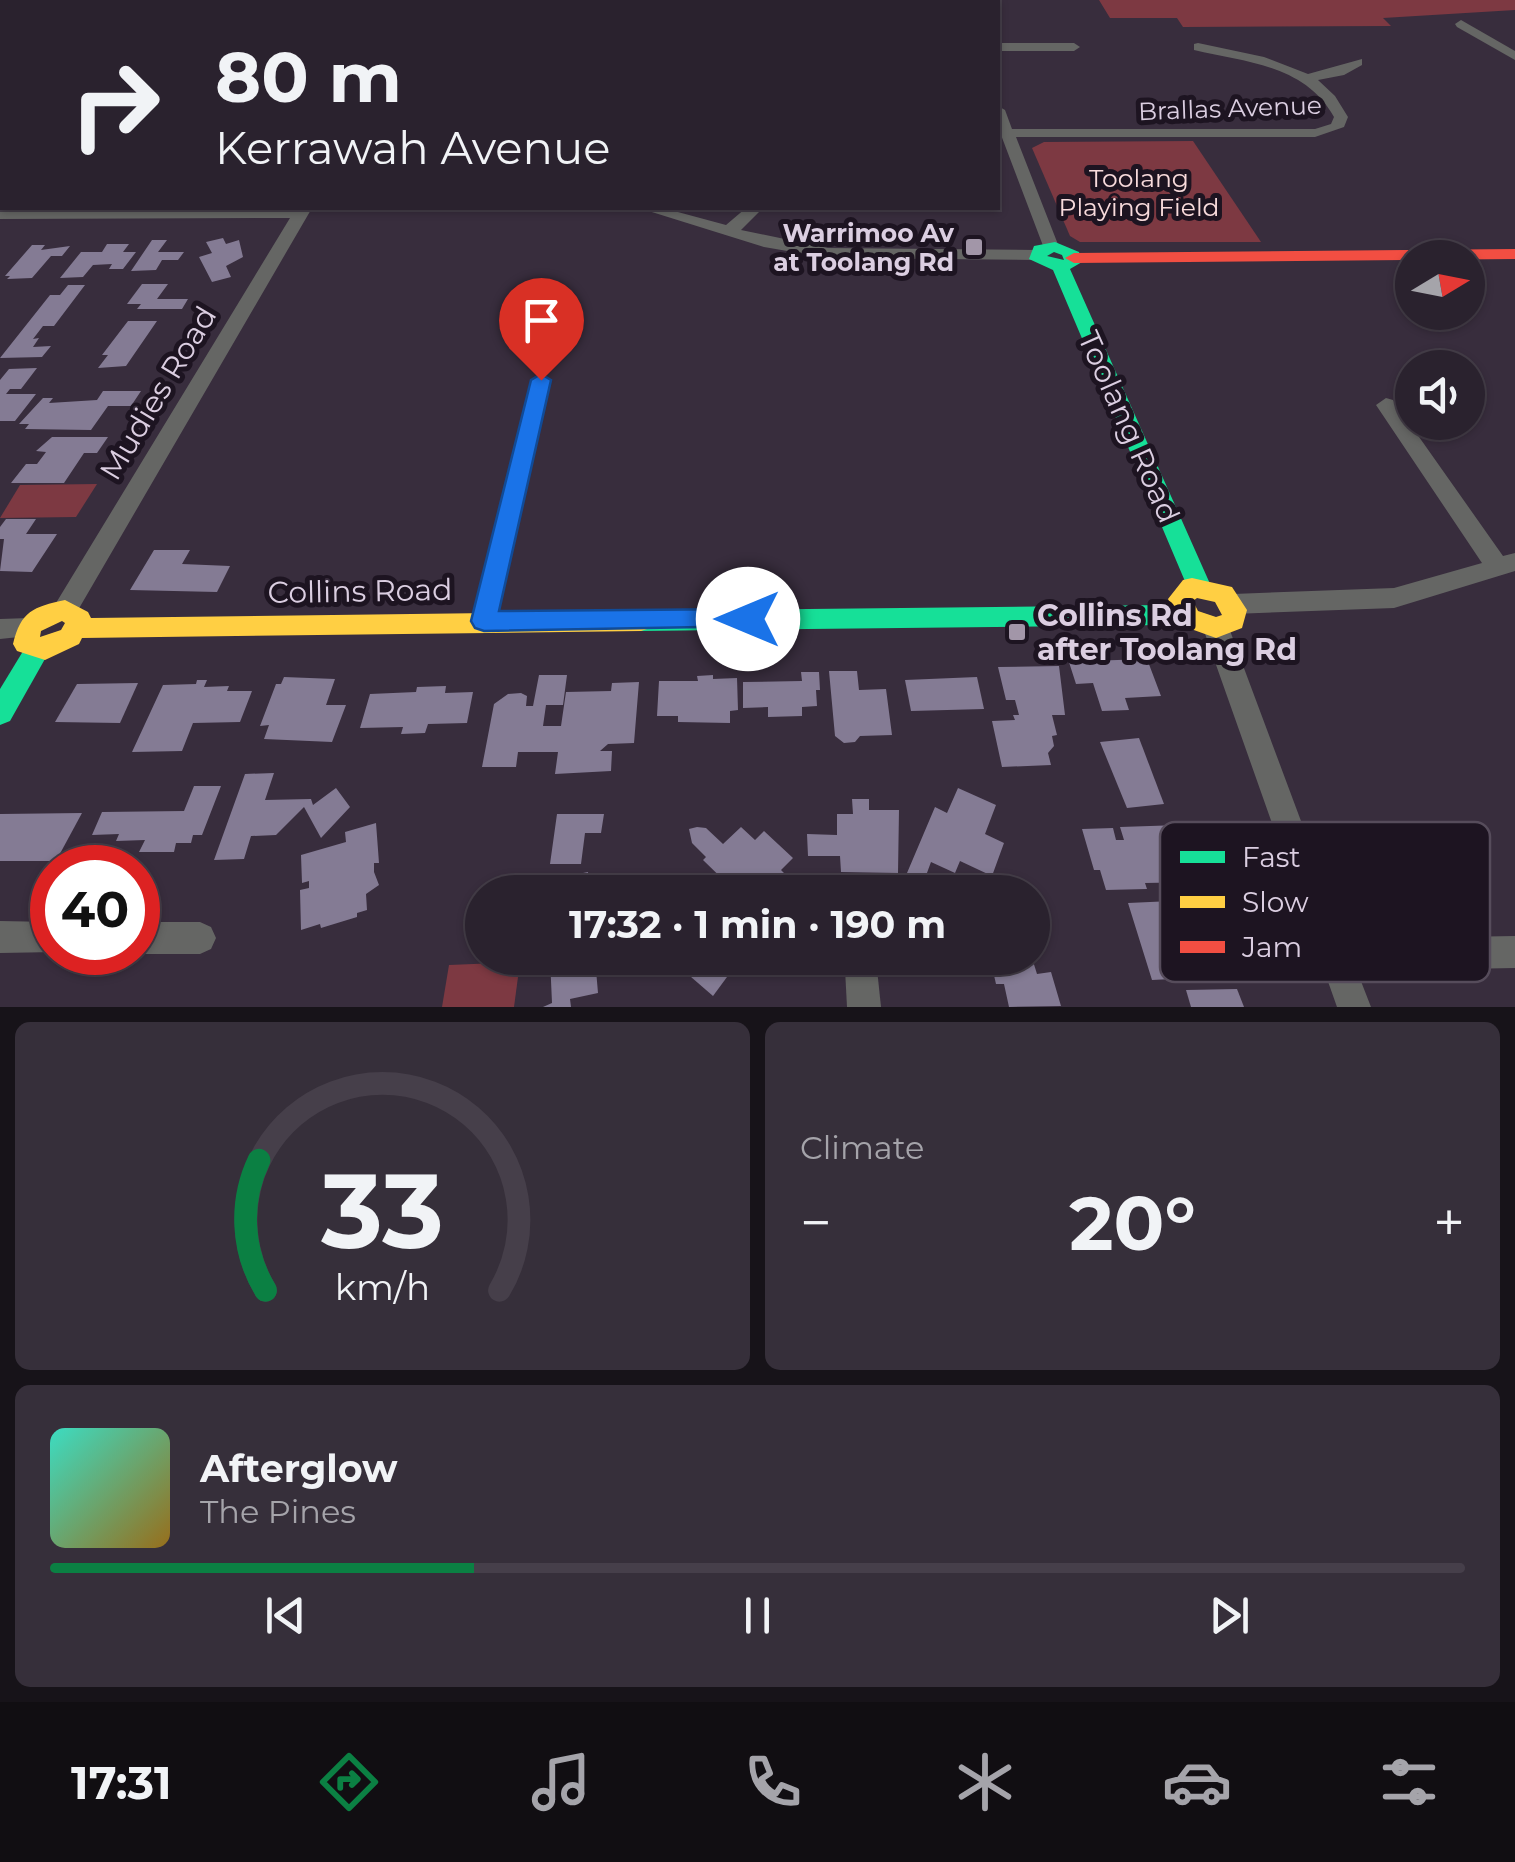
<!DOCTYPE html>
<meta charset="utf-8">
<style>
:root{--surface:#2a222e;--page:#362f3a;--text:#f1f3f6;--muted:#a5a4aa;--line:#463f4a;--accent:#0b8043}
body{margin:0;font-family:Montserrat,sans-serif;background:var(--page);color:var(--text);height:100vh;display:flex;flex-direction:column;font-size:38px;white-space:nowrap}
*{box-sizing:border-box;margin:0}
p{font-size:32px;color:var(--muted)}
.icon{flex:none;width:55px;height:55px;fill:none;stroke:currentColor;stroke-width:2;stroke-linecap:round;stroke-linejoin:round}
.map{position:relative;height:1007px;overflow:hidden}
.drawer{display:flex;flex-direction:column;gap:15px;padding:15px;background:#171319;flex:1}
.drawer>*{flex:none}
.banner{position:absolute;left:0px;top:0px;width:1000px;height:210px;box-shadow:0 2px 8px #0004,0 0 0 2px var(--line);background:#2a222e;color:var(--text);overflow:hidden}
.needle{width:65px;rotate:80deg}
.fabs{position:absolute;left:1395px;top:240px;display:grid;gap:20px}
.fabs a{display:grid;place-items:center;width:90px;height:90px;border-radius:50%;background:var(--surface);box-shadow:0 2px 8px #0004,0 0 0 2px var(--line);font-size:50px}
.speed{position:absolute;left:30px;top:845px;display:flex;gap:20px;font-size:50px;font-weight:700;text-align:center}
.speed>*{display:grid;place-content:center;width:130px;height:130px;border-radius:50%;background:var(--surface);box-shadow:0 2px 8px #0004,0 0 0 2px var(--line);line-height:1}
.speed .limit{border:15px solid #d22;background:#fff;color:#111}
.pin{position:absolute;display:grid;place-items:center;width:85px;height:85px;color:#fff;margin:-102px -42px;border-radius:50% 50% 50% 0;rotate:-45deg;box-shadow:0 0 10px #0007}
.pin .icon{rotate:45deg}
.me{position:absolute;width:110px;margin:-55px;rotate:270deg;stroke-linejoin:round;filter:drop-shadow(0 0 8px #0008)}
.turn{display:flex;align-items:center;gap:35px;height:210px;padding:0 50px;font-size:45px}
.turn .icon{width:130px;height:130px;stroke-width:2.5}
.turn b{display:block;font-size:70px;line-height:85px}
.big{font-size:75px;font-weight:700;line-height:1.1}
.drawer .widget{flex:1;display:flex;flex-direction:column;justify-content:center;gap:15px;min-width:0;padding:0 35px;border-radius:15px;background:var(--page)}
.drawer .dial{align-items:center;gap:0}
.dial svg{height:260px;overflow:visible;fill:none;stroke:var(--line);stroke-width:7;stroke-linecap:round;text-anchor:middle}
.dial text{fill:var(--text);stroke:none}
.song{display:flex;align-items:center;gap:30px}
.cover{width:120px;height:120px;border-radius:15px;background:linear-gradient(135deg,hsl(170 70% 55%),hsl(40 70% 35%))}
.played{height:10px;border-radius:5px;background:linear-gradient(90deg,var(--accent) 30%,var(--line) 30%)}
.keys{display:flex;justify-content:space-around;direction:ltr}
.heat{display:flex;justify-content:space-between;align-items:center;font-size:55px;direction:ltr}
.drawer .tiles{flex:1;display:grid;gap:15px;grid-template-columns:1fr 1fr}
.widget:last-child{grid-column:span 2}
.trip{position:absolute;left:465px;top:875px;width:585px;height:100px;border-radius:50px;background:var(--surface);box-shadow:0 2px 8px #0004,0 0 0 2px var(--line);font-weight:700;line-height:100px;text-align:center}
.tabs{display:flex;height:160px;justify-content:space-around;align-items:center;background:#110e12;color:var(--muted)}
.tabs .icon{width:70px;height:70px}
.tabs .selected{color:var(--accent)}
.tabs b{font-size:45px;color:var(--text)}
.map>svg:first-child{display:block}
</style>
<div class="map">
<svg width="1515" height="1007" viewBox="0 0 1515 1007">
<rect width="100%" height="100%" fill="#382d3d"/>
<g fill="#7d3942">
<path d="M1099 0H1515V10L1383 18 1391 26 1183 27 1177 18H1110Z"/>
<path d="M1193 141 1261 242H1080L1070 236 1032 148 1044 142Z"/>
<path d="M97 484 76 517 0 518 20 485Z"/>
<path d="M520 962 514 1007H442L449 965Z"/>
</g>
<g fill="#847b94">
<path d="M223 238 226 244 239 240 243 257 226 266 231 277 212 282 199 257 212 253 206 242Z"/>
<path d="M152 240H167L158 252H184L178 260H162L156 270 131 271Z"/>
<path d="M107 244H129L123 252H136L123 269H109L112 264 93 265 83 277 60 278 81 252H102Z"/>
<path d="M32 245H45L41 250 70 246 62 256H51L32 278 7 279 10 276H5Z"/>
<path d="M142 284H168L157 299H188L182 309H137L141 304H127Z"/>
<path d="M68 285H85L54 326H43L33 339 39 338 33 347 51 346 42 357 0 358 50 295H60Z"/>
<path d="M128 321H157L126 366 98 368 108 355H102Z"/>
<path d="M37 368 21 389H10L6 394H36L15 421H0V380L9 369Z"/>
<path d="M103 391H141L131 406H108L91 430 25 429 29 424H19L43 398H53L49 403 97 400Z"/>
<path d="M52 437H108L97 453H84L64 483H11L26 464H37L46 452 36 451Z"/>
<path d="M6 519H36L26 534H57L32 572 0 571 4 539H0V527Z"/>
<path d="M154 550H190L182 564 230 566 217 592 130 590Z"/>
<path d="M1086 655 1088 661 1147 659 1161 696 1125 698 1129 710 1102 711 1093 683 1076 684 1067 656Z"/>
<path d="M1059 666 1065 715H1052L1057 735 1052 736 1054 746 1048 753 1051 765 1002 767 992 721 1015 720 1013 715H1019L1015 700H1006L998 667Z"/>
<path d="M829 671H857L859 690 886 689 892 735 860 736 855 742 844 743 835 736Z"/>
<path d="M801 672H819L820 690H816L817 706 802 707V716L768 717V707L743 708V682L802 681Z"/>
<path d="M539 675H567L563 705H546L543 726H561L566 692 611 691 612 683 639 682 634 743 608 744 600 751H612L611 771 555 774 558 752H518L516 767H482L494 704 508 694 521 693 527 696 526 706H533Z"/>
<path d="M713 675V679L737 678 738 710 730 711V723L678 722V716H657L659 681H698L697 676Z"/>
<path d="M284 677 335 679 326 705H346L332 742 264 739 269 725 260 726 276 684H281Z"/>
<path d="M977 677 984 709 911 711 905 680Z"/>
<path d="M197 680H207L204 687 229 686 227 691H252L240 722 193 723 182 751 132 752 163 685 196 684Z"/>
<path d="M138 683 120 723 55 722 77 684Z"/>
<path d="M446 686 445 693 473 692 467 723 428 724 425 733 401 734 403 727 360 728 370 694 416 692 417 687Z"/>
<path d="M1139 738 1164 804 1127 808 1100 742Z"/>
<path d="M274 773 265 800 311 799 313 805 336 788 350 807 321 838 304 807 276 835 251 836 244 859 214 860 245 774Z"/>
<path d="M194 786H221L202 835H193L191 843H176L174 852H139L145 840 116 841 119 834 92 835 102 812 184 811Z"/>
<path d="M958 788 996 805 985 834 1004 843 992 876 960 861 955 873 931 862 924 881 907 873 935 807 947 813Z"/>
<path d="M852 799H869V810H899L898 873 841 872 840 856H808L807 834 837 835V814H853Z"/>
<path d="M82 813 56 861H0V814Z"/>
<path d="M557 814H604L601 833H585L581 864H550Z"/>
<path d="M376 823 379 863H374V872L379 885 366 894 367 910 357 913V917L321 928 320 924 301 930 300 890 309 888V881L302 883 301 855 346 842 345 832Z"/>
<path d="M1180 825 1199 882 1145 883 1147 889 1106 890 1100 870H1094L1082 829 1113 828 1116 840H1124L1120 827Z"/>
<path d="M697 827 706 828 723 844 741 827 755 840 764 831 793 858 781 870 787 876 780 884 790 892H736L703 860 706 857 692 843 689 829Z"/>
<path d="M588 872 589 892H548V880Z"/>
<path d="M1172 901 1176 916 1211 914 1233 976 1152 980 1128 903Z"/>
<path d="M550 958H595L598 993 570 999 571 1007H543L552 1003Z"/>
<path d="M682 958H741L713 996 676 964Z"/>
<path d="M990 958H1032L1037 974 1051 972 1061 1006 1009 1007 1004 984H996Z"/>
<path d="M1237 989 1244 1007H1191L1186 990Z"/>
</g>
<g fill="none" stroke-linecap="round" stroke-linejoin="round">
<g fill="#656664" fill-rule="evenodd">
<path d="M738 0H750V2H739Z"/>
<path d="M948 0H960L961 2H950Z"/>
<path d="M0 15 2 16V22L0 23Z"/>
<path d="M1461 20 1515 51V60L1457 27 1455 24Z"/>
<path d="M998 43H1074L1080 47 1074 51H998Z"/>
<path d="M1198 43 1264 57 1308 74 1362 59V65L1344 75 1318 80 1335 96 1348 117 1344 127 1315 137H1016L1059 247 1051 252 1045 251 998 127V106L1005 110 1012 129H1315L1331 124 1334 117C1305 65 1246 62 1194 50V44Z"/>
<rect x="0" y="96" width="2" height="8"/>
<path d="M312 208 74 617 65 620 56 617 53 610 56 603 290 218 0 219V209Z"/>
<path d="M639 208H663L726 225 746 208H763L741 230 828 248 1037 250 1046 255 1037 260 828 258 764 247Z"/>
<path d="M541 375 551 381 497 621 493 628 484 631 475 628 471 621 531 381Z"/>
<path d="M1386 398 1393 400 1503 556 1515 553V571L1394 608 1233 614 1224 611 1221 604 1224 597 1233 594 1394 588 1482 563 1376 405Z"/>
<path d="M29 618 38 621 42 628 38 635 0 639V619Z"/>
<path d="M1216 618 1225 621 1229 628 1345 939 1515 936V968L1357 971 1371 1007H1337L1203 628 1207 621Z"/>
<path d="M0 921 52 922V952H56L0 953Z"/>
<path d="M138 922H200L211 927 216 938 211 949 200 954H138L134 952H138Z"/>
<path d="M849 958H873L877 969 881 1007H847L845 969Z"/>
</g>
<g fill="#16e098" fill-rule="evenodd">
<path d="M1055 242 1079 252 1082 262 1070 269 1211 586 1208 593H1190L1187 586 1053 270 1029 259 1034 246ZM1054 252 1062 255 1064 260 1047 256Z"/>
<path d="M1184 601 1193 604 1196 611 1193 618 1164 625 641 631 632 628 628 621 632 614 641 611 1164 605Z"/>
<path d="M37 639 46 643 50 650 10 721 0 725V689L28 643Z"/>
</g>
<g fill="#ffcf43" fill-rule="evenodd">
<path d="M1192 578 1232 587 1247 610 1242 628 1216 638 1180 625 1168 599 1183 580ZM1197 598 1215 602 1222 615 1216 617 1198 611 1193 601Z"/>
<path d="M65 600 88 612 91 618 641 611 650 614 654 621 650 628 641 631 82 638 79 644 45 660 17 651 13 644C21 611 33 607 65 600ZM62 621 65 623 61 630 40 637 41 631Z"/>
</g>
<path fill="#f24e42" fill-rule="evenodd" d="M1515 249V259L1074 263 1065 258 1074 253Z"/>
</g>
<path fill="#1a73e8" stroke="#114b97" stroke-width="2.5" d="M541 374 551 380 499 611 748 609 757 612 761 619 757 626 484 631 475 628 471 621 531 380Z"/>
<g fill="#a296a8" stroke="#1d1421" stroke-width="4">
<rect x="964" y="237" width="20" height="20" rx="5"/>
<rect x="1007" y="622" width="20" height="20" rx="5"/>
</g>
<g text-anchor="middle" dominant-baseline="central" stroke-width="10" stroke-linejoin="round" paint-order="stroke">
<g font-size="25" fill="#dbcee1" stroke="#1d1421">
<text transform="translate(1230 108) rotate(-2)">Brallas Avenue</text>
</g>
<g font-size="25" fill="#f8dbdc" stroke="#1d1421">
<text x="1139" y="178">Toolang<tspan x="1139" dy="29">Playing Field</tspan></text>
</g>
<g font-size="25" font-weight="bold" fill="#dbcee1" stroke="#1d1421" text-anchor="end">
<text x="954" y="233">Warrimoo Av<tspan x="954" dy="29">at Toolang Rd</tspan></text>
</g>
<g font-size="30" fill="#dbcee1" stroke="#1d1421">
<text transform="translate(158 393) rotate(-59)">Mudies Road</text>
<text transform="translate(1129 427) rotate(66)">Toolang Road</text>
<text transform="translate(360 591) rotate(-1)">Collins Road</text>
</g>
<g font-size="30" font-weight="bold" fill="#dbcee1" stroke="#1d1421" text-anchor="start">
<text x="1037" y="615">Collins Rd<tspan x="1037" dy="34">after Toolang Rd</tspan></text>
</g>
</g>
<rect x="1160" y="822" width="330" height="160" rx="15" fill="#1d1421" stroke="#564c5b" stroke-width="2.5"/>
<rect x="1180" y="851" width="45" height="12" fill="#16e098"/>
<rect x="1180" y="896" width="45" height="12" fill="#ffcf43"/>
<rect x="1180" y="941" width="45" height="12" fill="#f24e42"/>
<g font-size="28" fill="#dbcee1">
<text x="1242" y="867">Fast</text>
<text x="1242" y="912">Slow</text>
<text x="1242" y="957">Jam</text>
</g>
</svg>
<div class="fabs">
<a><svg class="needle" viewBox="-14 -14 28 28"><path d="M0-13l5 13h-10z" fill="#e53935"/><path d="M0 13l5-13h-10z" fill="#a5a4aa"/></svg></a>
<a><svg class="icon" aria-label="sound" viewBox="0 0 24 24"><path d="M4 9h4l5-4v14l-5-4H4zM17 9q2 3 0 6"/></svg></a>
</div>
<div class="speed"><div class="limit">40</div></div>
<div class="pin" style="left:541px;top:380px;background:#d93025"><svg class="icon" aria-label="arrive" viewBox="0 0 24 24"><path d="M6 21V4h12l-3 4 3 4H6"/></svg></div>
<svg class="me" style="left:748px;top:619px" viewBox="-20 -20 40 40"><circle r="19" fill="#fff"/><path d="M0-13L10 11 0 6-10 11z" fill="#1a73e8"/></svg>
<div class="trip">17:32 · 1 min · 190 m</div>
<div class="banner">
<div class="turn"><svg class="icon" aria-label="right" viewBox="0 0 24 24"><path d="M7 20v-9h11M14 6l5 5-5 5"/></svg><div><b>80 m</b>Kerrawah Avenue</div></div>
</div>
</div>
<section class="drawer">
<div class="tiles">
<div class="widget dial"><svg viewBox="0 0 100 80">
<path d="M14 69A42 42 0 1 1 86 69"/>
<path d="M14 69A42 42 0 0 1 12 29" stroke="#0b8043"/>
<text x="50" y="56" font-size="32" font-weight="700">33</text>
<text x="50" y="72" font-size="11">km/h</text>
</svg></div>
<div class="widget"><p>Climate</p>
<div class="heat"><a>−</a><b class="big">20°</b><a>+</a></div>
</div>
<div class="widget">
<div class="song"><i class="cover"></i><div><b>Afterglow</b><p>The Pines</p></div></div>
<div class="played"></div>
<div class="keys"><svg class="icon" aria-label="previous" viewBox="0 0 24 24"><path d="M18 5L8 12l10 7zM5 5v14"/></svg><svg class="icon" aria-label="pause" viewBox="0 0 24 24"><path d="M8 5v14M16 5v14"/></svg><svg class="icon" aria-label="next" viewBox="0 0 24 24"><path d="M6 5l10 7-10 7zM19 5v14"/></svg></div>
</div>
</div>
</section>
<nav class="tabs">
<b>17:31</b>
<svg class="icon selected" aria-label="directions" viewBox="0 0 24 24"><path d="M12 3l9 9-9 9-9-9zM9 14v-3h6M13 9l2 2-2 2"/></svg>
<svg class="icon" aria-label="music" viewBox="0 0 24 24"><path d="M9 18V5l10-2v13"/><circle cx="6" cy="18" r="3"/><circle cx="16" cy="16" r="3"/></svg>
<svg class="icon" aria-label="phone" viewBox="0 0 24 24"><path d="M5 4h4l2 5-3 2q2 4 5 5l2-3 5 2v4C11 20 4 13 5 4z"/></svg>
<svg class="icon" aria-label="climate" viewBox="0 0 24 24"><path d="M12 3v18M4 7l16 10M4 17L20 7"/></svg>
<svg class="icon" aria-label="car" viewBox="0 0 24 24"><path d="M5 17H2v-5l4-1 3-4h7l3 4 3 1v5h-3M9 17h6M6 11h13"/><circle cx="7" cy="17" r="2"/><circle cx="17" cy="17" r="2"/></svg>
<svg class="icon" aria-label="filters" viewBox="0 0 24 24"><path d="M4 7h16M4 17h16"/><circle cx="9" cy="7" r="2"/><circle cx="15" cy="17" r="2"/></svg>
</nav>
